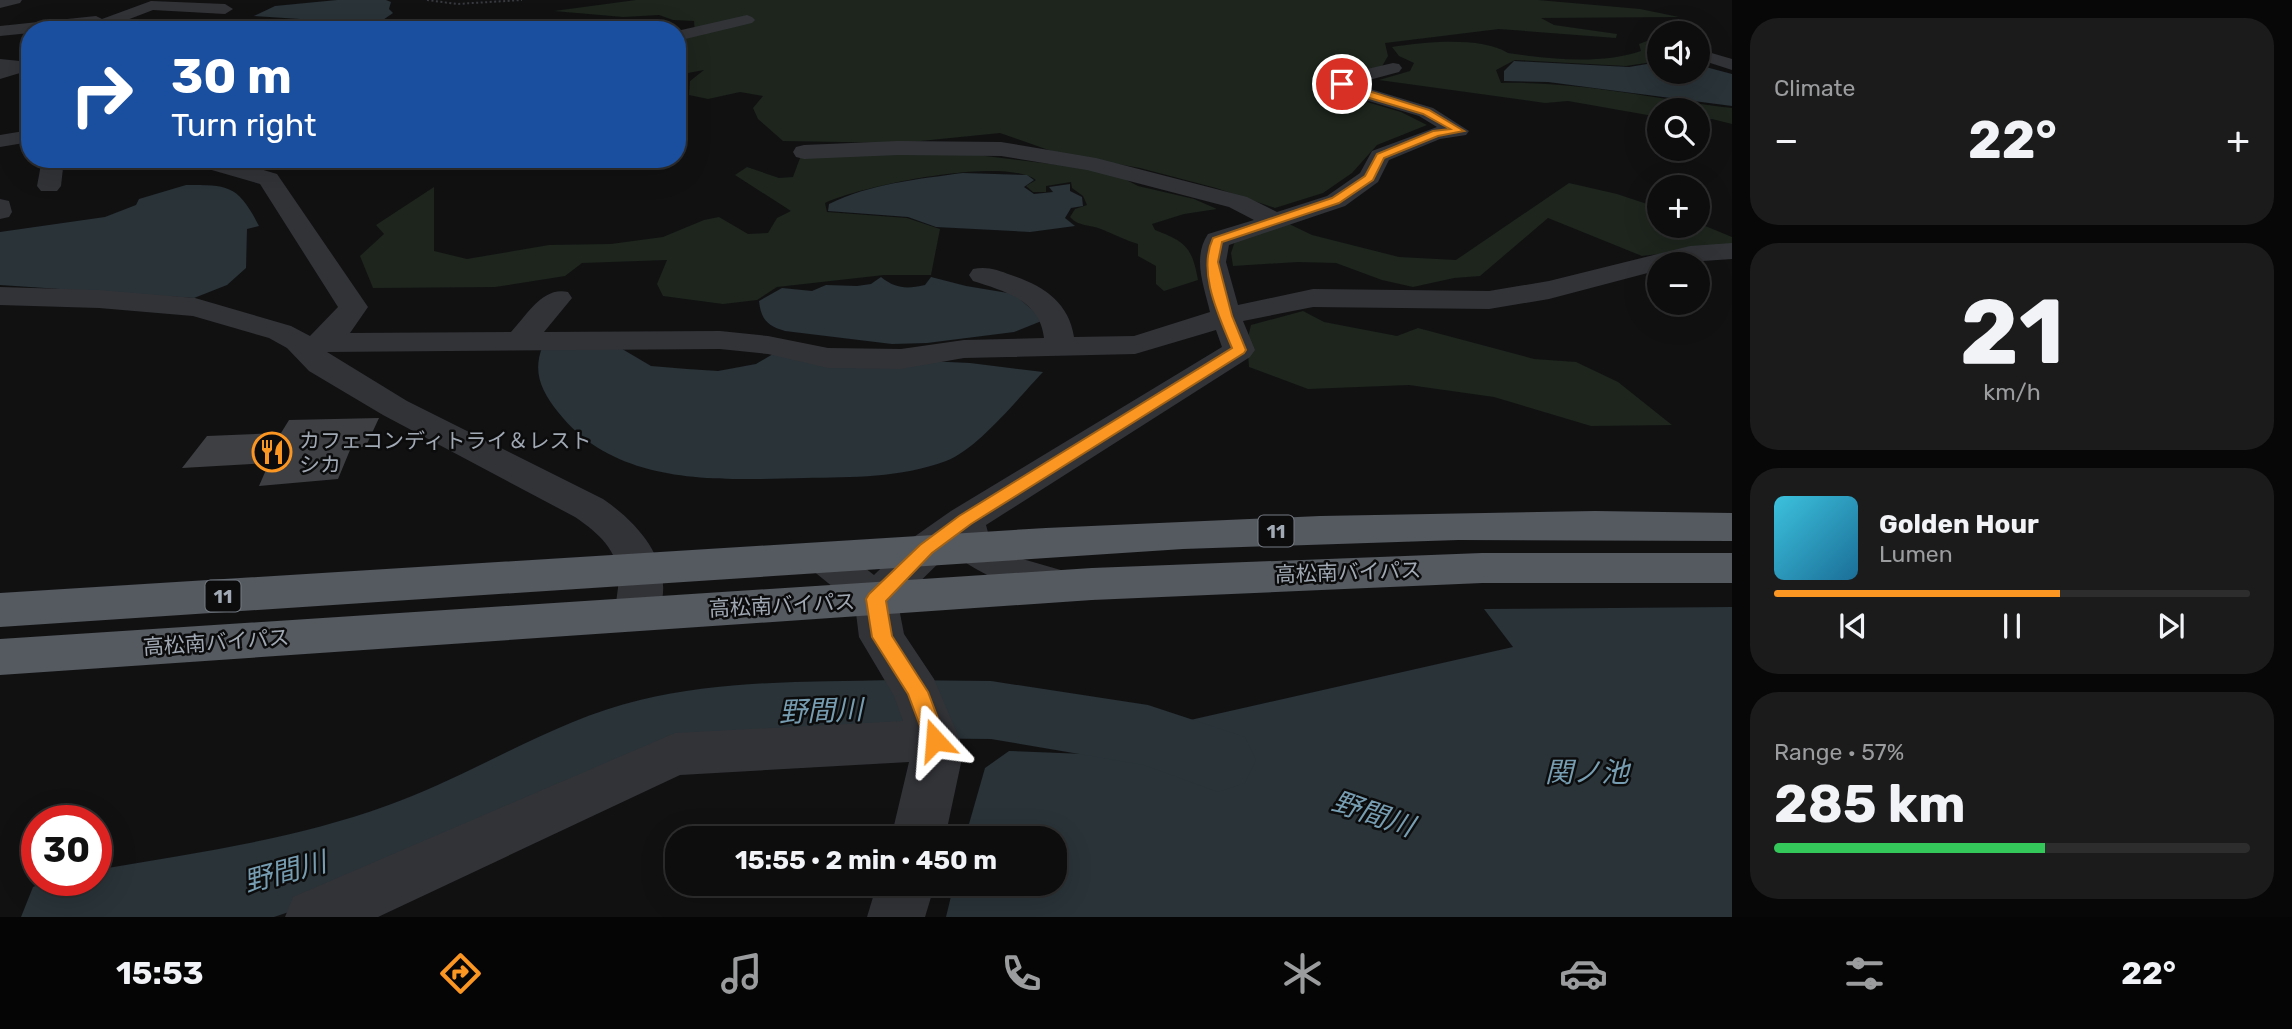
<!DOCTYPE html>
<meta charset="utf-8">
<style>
:root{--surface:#0d0d0e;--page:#1b1b1c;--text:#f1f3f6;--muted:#9a9c9e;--line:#2d2d2e;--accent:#fa9621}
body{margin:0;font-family:Rubik,"Noto Sans JP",sans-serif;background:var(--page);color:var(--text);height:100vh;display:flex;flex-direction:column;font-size:26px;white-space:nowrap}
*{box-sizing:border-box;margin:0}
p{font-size:23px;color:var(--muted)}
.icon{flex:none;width:38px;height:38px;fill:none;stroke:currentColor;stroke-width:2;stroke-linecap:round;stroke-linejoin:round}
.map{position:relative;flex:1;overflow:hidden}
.drawer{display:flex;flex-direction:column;gap:18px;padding:18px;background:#070708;width:560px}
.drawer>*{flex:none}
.top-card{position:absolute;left:21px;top:21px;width:665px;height:147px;border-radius:28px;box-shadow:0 7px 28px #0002,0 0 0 2px var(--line);background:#1a4fa0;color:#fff;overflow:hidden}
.fabs{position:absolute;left:1647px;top:21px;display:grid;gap:14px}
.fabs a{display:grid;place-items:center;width:63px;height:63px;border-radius:50%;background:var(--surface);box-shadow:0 7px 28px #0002,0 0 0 2px var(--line);font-size:35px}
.speed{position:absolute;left:21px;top:805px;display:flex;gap:14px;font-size:35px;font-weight:700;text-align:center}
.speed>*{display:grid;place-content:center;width:91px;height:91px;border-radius:50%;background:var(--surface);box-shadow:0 7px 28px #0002,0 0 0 2px var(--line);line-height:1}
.speed .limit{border:10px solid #d22;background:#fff;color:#111}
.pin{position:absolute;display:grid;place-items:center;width:60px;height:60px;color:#fff;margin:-30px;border:4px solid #fff;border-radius:50%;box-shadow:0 2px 7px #0007}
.me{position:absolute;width:77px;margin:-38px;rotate:341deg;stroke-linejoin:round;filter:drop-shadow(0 0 5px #0008)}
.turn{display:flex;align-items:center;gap:24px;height:147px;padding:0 35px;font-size:32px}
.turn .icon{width:91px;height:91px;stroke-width:2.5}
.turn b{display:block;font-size:49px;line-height:60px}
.big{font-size:52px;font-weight:700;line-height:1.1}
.drawer .card{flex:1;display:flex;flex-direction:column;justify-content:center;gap:10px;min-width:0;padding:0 24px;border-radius:28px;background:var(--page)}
.drawer .dial{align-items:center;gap:0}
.dial b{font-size:91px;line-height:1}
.song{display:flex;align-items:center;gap:21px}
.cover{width:84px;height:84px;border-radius:10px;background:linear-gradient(135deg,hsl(190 70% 55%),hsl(200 70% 35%))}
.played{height:7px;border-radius:4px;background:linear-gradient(90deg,var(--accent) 60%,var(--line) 60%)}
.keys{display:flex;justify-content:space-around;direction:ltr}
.heat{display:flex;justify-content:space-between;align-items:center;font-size:38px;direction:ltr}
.charge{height:10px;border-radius:5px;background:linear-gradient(90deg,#34c759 57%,var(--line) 0)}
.trip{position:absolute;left:665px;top:826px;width:402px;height:70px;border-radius:28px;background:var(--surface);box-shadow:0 7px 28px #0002,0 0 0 2px var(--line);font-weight:700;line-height:70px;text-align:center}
.tabs{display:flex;height:112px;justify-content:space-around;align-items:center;background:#050506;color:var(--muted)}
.tabs .icon{width:49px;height:49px}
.tabs .selected{color:var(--accent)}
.tabs b{font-size:32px;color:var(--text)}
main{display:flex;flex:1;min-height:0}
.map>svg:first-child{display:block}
</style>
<main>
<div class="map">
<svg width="1732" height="917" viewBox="0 0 1732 917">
<rect width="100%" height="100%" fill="#111112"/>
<g fill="#1d251d">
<path d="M636 0H1538L1640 9 1679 17 1541 18 1554 25 1617 34 1616 38 1499 29 1385 43 1388 56 1381 68 1341 72 1323 83 1336 93 1401 112 1427 125 1377 145 1352 173 1323 193 1275 208 1216 188 1140 168 1057 153 1000 133 901 143 783 141 758 119 753 108 763 96 740 92 708 99 689 95 690 81 704 70 677 75V38L695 34 694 21 673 20 659 15 623 17 554 11Z"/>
<path d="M1647 41 1659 43V61L1626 66 1515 60 1496 70 1501 83C1579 81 1655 99 1732 108V124L1712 119 1698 120V110H1659V117L1568 101 1545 103 1379 80 1410 71 1414 63 1399 56 1392 47C1423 42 1481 36 1508 53 1551 59 1599 65 1641 51L1639 44Z"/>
<path d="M891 154H969L1109 171 1138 186 1194 199 1217 209 1184 214 1152 224 1155 230C1186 242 1192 247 1198 280L1164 291 1156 284V266L1138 256V244C1125 240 1114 234 1101 229 1089 224 1079 227 1070 217L1075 209 1087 205 1083 196 1072 188 1071 182 1046 186V192H1033L1026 186 1036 180C1004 156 861 186 825 203L827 212 907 218 940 229 931 275H884L777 287 757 300 723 304 663 296 657 284 667 260 582 263 565 276 495 287 373 288 360 256 384 234 376 225 434 187V251L467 259 549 245 611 244 663 237 704 220 719 217 748 234 768 233 777 218 791 211 735 175 747 167 779 178 793 177 800 158Z"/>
<path d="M1569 183 1617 194 1659 208V226H1698V223L1732 237V246L1642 256 1548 218 1480 276 1454 278 1413 287 1382 280 1336 263 1298 262 1233 266 1231 253 1236 238 1287 223 1312 235 1399 257 1456 260Z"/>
<path d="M1303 311 1324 322 1397 336 1418 328 1534 359 1576 362 1618 382 1672 425 1591 426 1494 397 1409 385 1308 389 1249 367 1247 342 1251 325Z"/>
</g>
<g fill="#293338">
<path d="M337 0H386L391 2 389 9 393 13 380 22 361 23 254 16 275 6Z"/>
<path d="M1514 61 1629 67 1659 62V72H1698V65L1732 74V106L1548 82 1504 81V71Z"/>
<path d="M963 173 1027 175 1034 180 1024 187 1034 194 1053 192 1049 187 1070 184V191L1082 197 1083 206 1071 208 1065 218 1075 226 1030 232 936 227 908 217 828 211 829 204C869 184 918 179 963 173Z"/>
<path d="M186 185C229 185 238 185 259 226L247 229 246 268 227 285 194 298 0 285V232L105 217 136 205 139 199Z"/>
<path d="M881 277C896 289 907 289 925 285L931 277 966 286 1014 294 1044 320 1014 332 927 343 892 344 785 331C768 326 761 320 759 301L782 288 812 291 826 285 857 286 871 284Z"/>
<path d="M612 343 651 366 687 369 718 371 756 364 773 354 970 363 1043 372C1019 397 978 449 946 461 900 478 853 477 804 478 719 480 617 487 558 412 541 390 532 372 543 345Z"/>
<path d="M1732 607V917H946L954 884H1055V838H965L985 768 1009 751 1135 756 1148 735 1177 723 1513 647 1484 609Z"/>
</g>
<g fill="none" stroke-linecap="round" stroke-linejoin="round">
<path fill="#293338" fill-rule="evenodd" d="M893 680 991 681 1148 705 1245 737 1256 760 1245 783 1218 792 1144 765 991 739 893 738 719 743 648 758 604 776 508 829 417 869 274 917H21L33 887 51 880H96V870C194 853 292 840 386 806 472 776 551 721 640 700 723 680 808 682 893 680Z"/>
</g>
<path fill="#3d3f42" d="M379 418 366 446 350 450 338 479 259 486 269 463 182 468 207 436 281 433 289 420Z"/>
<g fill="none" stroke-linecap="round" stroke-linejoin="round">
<path stroke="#383a3f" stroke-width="2" stroke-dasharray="2 2.5" stroke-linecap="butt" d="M427 0 457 4 522 0"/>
<g fill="#323337" fill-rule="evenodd">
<path d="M0 0H22L20 3 0 8Z"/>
<path d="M151 1 225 4 233 9 225 14 153 10 106 28 99 25 30 30V33L0 36V26L96 16 102 19Z"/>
<path d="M747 15 752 17 755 20 752 23 677 41V31Z"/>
<path d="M1698 49 1732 59V70L1698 59Z"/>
<path d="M0 59 30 62V70L0 79Z"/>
<path d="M1393 63 1399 64 1402 68 1399 72 1354 84 1433 108 1469 131 1466 135 1440 139 1389 160 1378 182 1345 206 1229 245 1226 262 1238 305 1313 289 1489 291 1549 281 1690 246 1732 243V259L1659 264V270L1549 299 1489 309 1313 307 1243 321 1255 350 1250 357 986 525 990 540 1019 558 1078 575 1084 586 1078 597C1073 598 1067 601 1062 601 1038 599 965 570 952 550L898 603 904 634 934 679 960 740 961 763 945 838H891L909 762 680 775 378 917H285L293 897 675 733 903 721 894 696 859 637 855 605 806 565 800 555 806 545C836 537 852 558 874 575L911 539 951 511 1222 347 1216 330 1135 354 964 358 901 369 828 368 768 354 720 349 327 352 407 401 603 499C644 527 682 574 653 624L637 629 621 624C614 611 616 603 618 588 622 553 601 535 575 517L383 415 309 371 287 348 269 338 193 316 99 308 0 305V287L99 290 195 298 291 326 310 336 338 307 260 184 191 164 188 159H225L277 174 368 307 350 333 511 332C527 315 543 286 568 292L572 298 544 332 720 331 768 336 828 348 901 349 964 340 1044 338C1040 300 1004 291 973 281L969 275 973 269C987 266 998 270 1011 275 1042 285 1069 302 1074 337L1134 336 1210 312C1204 286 1192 258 1208 234L1254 220 1229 207 1087 170 1001 156 898 155 804 159 796 157 793 152 796 147 804 145 898 141 1001 142 1096 158 1247 197 1277 212 1327 196 1360 173 1372 151 1437 127 1419 116 1342 93 1333 84 1337 76Z"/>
<path d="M30 130V142L0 147V135Z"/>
<path d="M42 159H64L61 186 57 191H41L37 186Z"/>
<path d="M0 199 9 201 12 212 9 217 0 219Z"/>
<path d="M877 884H935L925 917H867Z"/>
</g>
<g fill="#555a60" fill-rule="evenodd">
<path d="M1595 511 1732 513V541L1458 540 1183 549 0 627V593L1046 528 1320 516Z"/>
<path d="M1482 553H1732V583H1482L1092 600 0 675V639L1092 568Z"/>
</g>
</g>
<path fill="#fa9621" stroke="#a26215" stroke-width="2" d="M1340 82 1429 110 1464 131 1438 136 1384 158 1373 180 1339 203 1222 242 1218 262 1232 316 1246 350 1244 353 971 524 932 553 886 601 892 636 928 692 946 740 943 747 935 749 928 747 908 694 872 637 866 599 869 594 920 545 959 516 1232 348C1219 316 1197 272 1213 238L1332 198 1365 176 1377 154 1433 131 1450 129 1423 114 1346 91 1340 86Z"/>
<defs>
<symbol id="restaurant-ring" viewBox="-11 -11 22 22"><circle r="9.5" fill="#0c0c0d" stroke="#fa9621" stroke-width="1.5"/><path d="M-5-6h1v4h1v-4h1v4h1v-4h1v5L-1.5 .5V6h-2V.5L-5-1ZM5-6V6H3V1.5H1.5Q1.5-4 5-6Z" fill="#fa9621"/></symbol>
</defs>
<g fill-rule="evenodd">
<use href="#restaurant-ring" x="250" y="430" width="44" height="44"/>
</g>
<g text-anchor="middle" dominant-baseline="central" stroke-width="5" stroke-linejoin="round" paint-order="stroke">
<g fill="#0c0c0d" stroke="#747a82" stroke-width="2">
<rect x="1258.5" y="515.5" width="35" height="31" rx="5"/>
<rect x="205.5" y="580.5" width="35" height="31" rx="5"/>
</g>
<g font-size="19" font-weight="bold" fill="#a1a9b4">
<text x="1276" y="531">11</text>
<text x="223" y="596">11</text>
</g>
<g font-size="21" fill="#a1a9b4" stroke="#0c0c0d" text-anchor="start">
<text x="299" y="440">カフェコンディトライ＆レスト<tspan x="299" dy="24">シカ</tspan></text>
</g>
<g font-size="21" fill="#a1a9b4" stroke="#0c0c0d">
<text transform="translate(1348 572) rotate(-2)">高松南バイパス</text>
<text transform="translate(782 605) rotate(-3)">高松南バイパス</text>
<text transform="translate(216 642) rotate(-4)">高松南バイパス</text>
</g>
<g font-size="28" font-style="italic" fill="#769db1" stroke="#0c0c0d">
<text transform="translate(821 711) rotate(-2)">野間川</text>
<text x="1587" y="772">関ノ池</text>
<text transform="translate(1373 814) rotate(19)">野間川</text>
<text transform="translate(285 872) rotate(-15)">野間川</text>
</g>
</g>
</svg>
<div class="fabs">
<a><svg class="icon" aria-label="sound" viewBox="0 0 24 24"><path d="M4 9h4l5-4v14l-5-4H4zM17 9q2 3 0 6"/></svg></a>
<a><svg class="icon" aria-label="search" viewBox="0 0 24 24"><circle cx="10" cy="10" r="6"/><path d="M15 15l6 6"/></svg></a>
<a>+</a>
<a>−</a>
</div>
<div class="speed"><div class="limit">30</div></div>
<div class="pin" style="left:1342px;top:84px;background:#d93025"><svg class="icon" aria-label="arrive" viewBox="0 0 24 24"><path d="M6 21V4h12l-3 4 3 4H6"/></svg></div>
<svg class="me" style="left:935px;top:740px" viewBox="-20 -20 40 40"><path d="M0-17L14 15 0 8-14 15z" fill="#fa9621" stroke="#fff" stroke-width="4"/></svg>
<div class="trip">15:55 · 2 min · 450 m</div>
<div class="top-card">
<div class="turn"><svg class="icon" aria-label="right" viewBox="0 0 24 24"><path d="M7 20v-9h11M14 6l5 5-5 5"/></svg><div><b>30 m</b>Turn right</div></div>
</div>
</div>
<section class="drawer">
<div class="card"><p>Climate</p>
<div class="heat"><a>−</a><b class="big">22°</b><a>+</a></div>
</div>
<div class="card dial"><b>21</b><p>km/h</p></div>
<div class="card">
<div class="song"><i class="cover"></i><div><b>Golden Hour</b><p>Lumen</p></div></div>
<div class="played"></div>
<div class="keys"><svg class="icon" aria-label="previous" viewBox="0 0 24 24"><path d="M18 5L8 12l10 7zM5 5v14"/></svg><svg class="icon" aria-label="pause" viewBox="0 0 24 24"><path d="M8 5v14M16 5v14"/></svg><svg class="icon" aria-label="next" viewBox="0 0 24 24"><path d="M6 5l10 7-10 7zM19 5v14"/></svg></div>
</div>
<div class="card"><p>Range · 57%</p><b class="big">285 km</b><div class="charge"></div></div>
</section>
</main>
<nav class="tabs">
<b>15:53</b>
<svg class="icon selected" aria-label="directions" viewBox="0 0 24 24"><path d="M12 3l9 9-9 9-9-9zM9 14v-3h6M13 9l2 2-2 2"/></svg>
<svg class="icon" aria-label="music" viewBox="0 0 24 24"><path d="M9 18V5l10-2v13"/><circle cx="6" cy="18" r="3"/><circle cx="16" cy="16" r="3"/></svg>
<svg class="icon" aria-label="phone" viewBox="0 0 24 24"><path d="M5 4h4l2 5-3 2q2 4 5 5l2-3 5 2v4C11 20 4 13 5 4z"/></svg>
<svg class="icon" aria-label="climate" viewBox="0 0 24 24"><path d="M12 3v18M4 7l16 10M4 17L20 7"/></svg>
<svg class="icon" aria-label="car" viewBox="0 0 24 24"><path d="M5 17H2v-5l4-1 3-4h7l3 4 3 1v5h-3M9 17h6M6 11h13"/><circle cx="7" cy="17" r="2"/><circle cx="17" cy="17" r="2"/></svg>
<svg class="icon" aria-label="filters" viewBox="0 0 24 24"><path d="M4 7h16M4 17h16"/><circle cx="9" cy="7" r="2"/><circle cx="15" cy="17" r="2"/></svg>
<b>22°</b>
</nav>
